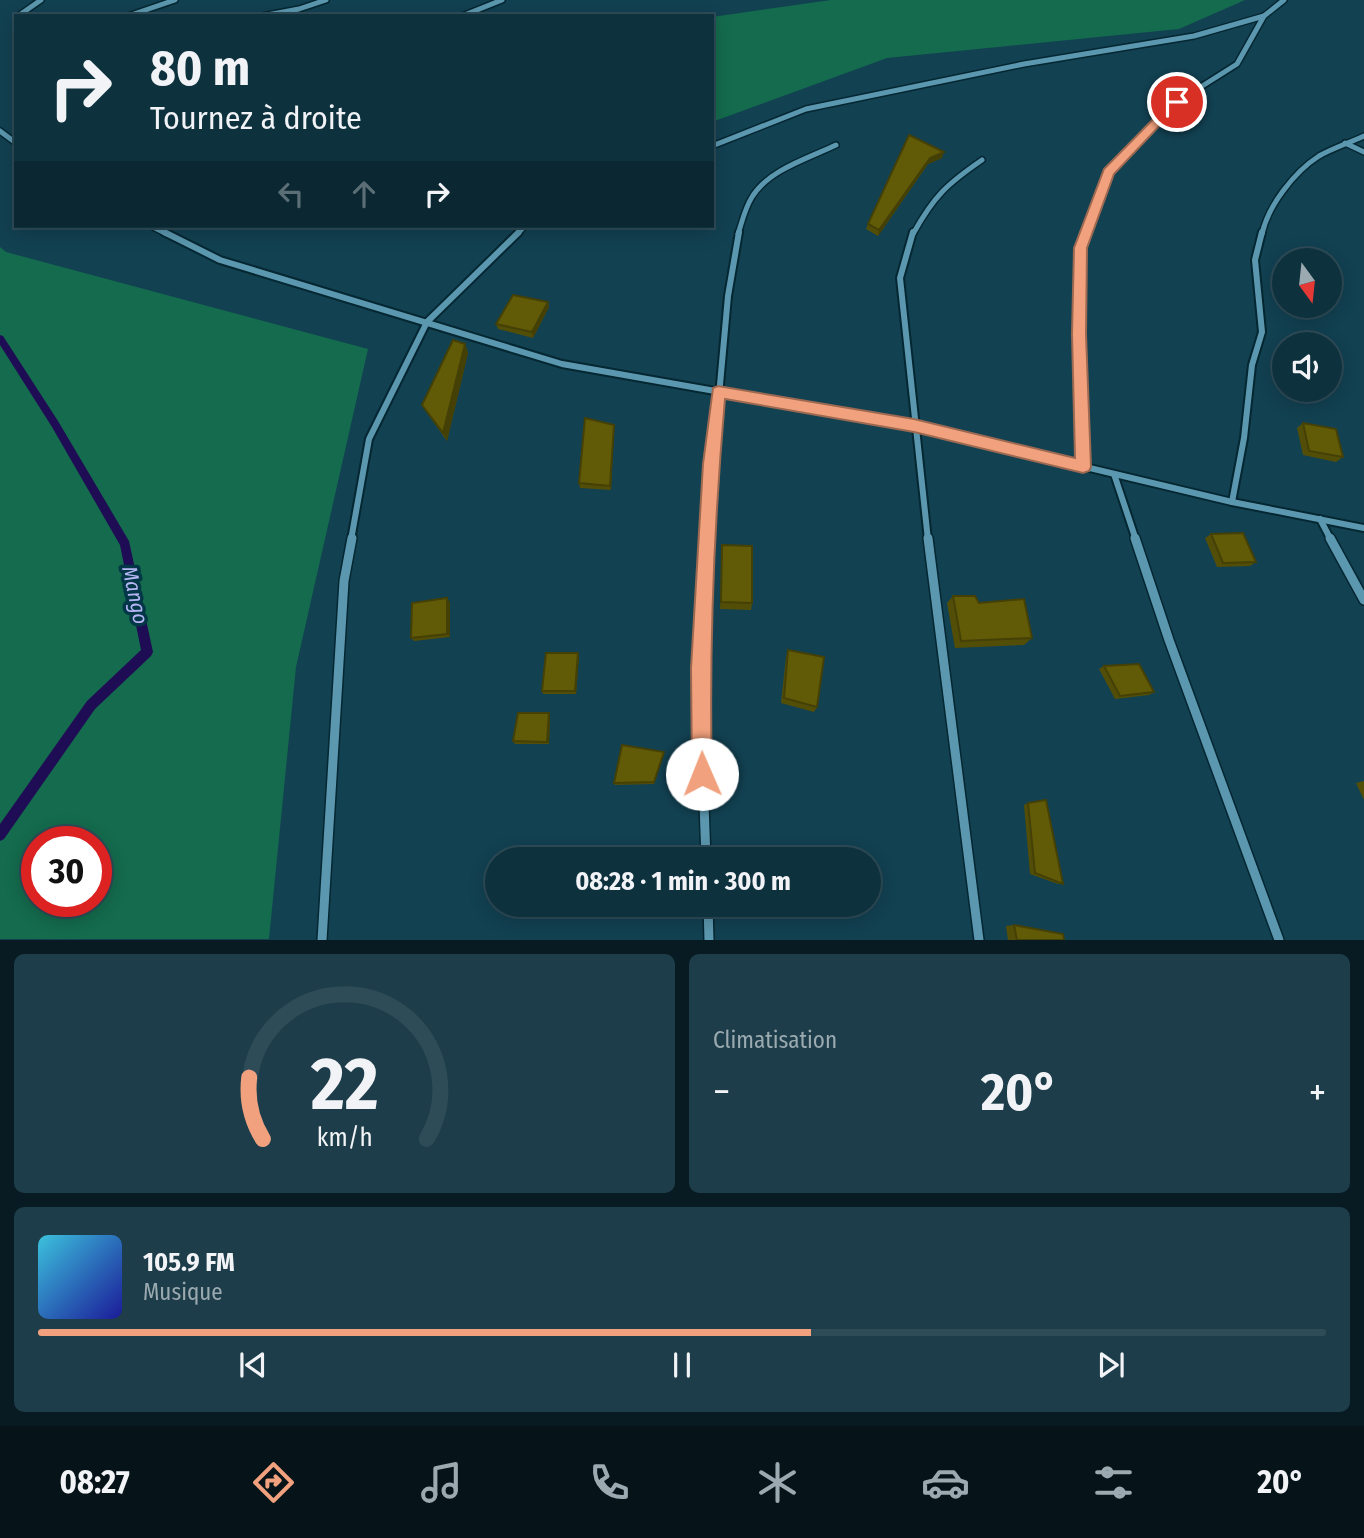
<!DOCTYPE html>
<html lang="fr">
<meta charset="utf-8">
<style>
:root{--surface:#0e313e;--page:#1c3d49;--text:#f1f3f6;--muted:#9ba9b0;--line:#2e4c58;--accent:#f1a17d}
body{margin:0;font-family:"Fira Sans Condensed",sans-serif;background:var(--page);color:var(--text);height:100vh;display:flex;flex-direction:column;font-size:26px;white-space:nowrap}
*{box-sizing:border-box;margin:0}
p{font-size:23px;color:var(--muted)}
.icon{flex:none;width:38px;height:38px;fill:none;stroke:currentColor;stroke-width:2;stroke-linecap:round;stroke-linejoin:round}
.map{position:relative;height:940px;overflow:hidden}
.details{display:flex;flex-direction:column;gap:14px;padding:14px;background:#081b22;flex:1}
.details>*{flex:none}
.banner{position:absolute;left:14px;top:14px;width:700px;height:214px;border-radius:0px;box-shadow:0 4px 18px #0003,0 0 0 2px var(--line);background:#0e313e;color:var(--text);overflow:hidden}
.needle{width:46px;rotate:165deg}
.controls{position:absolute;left:1272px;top:248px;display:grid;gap:14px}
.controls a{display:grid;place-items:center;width:70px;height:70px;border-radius:50%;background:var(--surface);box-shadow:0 4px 18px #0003,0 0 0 2px var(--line);font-size:35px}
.speed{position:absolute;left:21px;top:826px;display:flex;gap:14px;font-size:35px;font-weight:700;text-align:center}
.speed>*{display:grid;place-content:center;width:91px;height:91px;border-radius:50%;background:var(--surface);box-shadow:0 4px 18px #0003,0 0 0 2px var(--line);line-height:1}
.speed .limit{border:10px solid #d22;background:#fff;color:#111}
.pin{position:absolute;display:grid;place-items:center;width:60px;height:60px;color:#fff;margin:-30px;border:4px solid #fff;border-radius:50%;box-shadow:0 2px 7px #0007}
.me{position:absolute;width:77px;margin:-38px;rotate:359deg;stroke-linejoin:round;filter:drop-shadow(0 0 5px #0008)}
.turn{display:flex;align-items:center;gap:24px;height:147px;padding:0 21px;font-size:32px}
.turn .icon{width:91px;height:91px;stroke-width:2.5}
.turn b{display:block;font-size:49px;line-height:60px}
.lanes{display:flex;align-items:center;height:66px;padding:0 21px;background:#0003;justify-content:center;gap:35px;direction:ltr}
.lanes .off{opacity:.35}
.big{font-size:52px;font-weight:700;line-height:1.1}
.details .tile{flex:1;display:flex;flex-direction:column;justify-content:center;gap:10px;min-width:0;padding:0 24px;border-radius:10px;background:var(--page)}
.details .dial{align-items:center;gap:0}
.dial svg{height:182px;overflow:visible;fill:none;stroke:var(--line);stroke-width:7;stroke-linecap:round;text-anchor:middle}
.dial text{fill:var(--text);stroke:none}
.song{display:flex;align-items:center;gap:21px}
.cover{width:84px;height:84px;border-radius:10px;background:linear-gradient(135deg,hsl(190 70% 55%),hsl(240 70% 35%))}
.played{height:7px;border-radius:4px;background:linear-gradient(90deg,var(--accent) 60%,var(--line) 60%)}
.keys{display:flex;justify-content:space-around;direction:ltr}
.heat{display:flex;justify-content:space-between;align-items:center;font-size:38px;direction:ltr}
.details .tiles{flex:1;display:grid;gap:14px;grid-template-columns:1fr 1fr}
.tile:last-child{grid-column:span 2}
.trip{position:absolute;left:485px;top:847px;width:396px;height:70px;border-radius:35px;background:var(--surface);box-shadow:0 4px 18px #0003,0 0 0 2px var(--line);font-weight:700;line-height:70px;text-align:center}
.dock{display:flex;height:112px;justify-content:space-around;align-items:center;background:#061419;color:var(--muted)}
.dock .icon{width:49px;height:49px}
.dock .on{color:var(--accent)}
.dock b{font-size:32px;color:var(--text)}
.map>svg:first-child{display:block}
</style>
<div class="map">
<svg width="1364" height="940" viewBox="0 0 1364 940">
<rect width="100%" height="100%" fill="#124152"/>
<g fill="#146b4d" fill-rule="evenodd">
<path d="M831 0H1245L1179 29 887 58 712 122V17Z"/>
<path d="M0 247 6 252 368 349 296 667 269 939H0ZM37 842H96V901H37Z"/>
</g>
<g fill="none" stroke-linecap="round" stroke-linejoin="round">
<path fill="#1e0d54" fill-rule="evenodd" d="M0 335 3 336 58 421 129 541 153 652 151 656 95 709 4 839 0 841V824L87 701 141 650 120 545 52 427 0 345Z"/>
<defs>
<g id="minor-far2">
<path d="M18 16 41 0"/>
<path d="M128 16 175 0"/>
<path d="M262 16 299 9 326 0"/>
<path d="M462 16 502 0"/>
<path d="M0 131 16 143"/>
<path d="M1345 143 1364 152"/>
<path d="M712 146 806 109 1024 64 1194 36 1264 16 1284 0"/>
<path d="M151 226 167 234"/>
<path d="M517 234 525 226"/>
<path d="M738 234C742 222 745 208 752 197 768 170 809 158 836 145"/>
<path d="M913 234C934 196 947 184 982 160"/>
<path d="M1086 234 1108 172 1177 102 1237 64 1264 16"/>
<path d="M1262 234C1268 206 1294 172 1319 156 1333 148 1349 143 1364 136"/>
</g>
<g id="minor-far1">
<path d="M164 232 220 260 562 364 914 426 1232 502 1364 528"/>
<path d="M913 232 900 278 928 540"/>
<path d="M1083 466 1079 334 1081 249 1087 232"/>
<path d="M1114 474 1136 540"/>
<path d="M1232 502 1244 438 1252 365 1262 332 1255 260 1262 232"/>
<path d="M1320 519 1331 540"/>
<path d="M351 540 369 439 427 322 519 232"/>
<path d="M706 540 728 296 739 232"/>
</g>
<g id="minor">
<path d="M706 538 700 692 706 859"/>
<path d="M928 538 979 940"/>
<path d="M1135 538 1169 640 1279 940"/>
<path d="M1330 538 1364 600"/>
<path d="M708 905 709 940"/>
<path d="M322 940 344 581 352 538"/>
</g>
</defs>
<use href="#minor-far2" stroke="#052732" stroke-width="8"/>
<use href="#minor-far1" stroke="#052732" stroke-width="10"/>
<use href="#minor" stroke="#052732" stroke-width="12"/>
<use href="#minor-far2" stroke="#5b97ae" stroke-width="5"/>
<use href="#minor-far1" stroke="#5b97ae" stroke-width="6"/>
<use href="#minor" stroke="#5b97ae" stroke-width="9"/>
</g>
<g fill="#534e07">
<path d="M909 135 942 158 928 164 878 236 866 229 868 224Z"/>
<path d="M548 302 549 307 533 338 498 329 496 324Z"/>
<path d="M465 344 468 353 447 441 427 413 422 405Z"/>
<path d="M1303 423 1343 457 1336 462 1303 455 1297 428Z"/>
<path d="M614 425 611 490 580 488 579 483Z"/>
<path d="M1211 534 1256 562 1250 566 1217 567 1205 538Z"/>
<path d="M722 545 752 603 751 610 720 609Z"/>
<path d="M953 596 979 603 1032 638 1024 645 955 648 947 603Z"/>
<path d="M450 602V637L414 641 411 638Z"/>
<path d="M788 650 817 707 814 712 781 703 786 657Z"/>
<path d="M579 656 576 694H543L542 691Z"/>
<path d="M1104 666 1154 692 1149 695 1115 699 1099 669Z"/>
<path d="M550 716 549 744H515L513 741Z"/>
<path d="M664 752V754L654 784 615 785 614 783Z"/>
<path d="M1364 781V800L1356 783Z"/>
<path d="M1028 803 1063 884H1058L1030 874 1024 805Z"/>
<path d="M1014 925 1064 940H1008L1006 926Z"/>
</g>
<g fill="#444006">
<path d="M944 152 942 158 928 164 878 236 879 230 930 158Z"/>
<path d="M548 302 549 307 533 338 532 332Z"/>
<path d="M465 344 468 353 447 441 443 433Z"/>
<path d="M614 425V430L611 490 610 486Z"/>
<path d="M447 598 450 602V637L447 634Z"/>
<path d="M578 653 579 656 576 694 575 691Z"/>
<path d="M549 713 550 716 549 744 547 742Z"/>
</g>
<g fill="#615b08" stroke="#444006" stroke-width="2">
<path d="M909 135 944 152 930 158 879 230 868 224Z"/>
<path d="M513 295 548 302 532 332 496 324Z"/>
<path d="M453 340 465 344 443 433 422 405Z"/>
<path d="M585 418 614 425 610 486 579 483Z"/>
<path d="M1303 423 1336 429 1343 457 1309 451Z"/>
<path d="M1243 533 1256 562 1223 563 1211 534Z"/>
<path d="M722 545 752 546V603L721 602Z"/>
<path d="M953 596H975L979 603 1024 599 1032 638 961 641Z"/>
<path d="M447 598V634L411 638 412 603Z"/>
<path d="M788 650 824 657 817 707 784 698Z"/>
<path d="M546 653H578L575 691H542Z"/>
<path d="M1139 664 1154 692 1120 696 1104 666Z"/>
<path d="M518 713H549L547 742 513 741Z"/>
<path d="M622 745 664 752 654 782 614 783Z"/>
<path d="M1046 800 1063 884 1035 873 1028 803Z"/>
<path d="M1014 925 1063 934 1064 940H1017Z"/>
</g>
<path fill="#f1a17d" stroke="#9d6951" stroke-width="2" d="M1173 99 1182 102 1114 174 1087 248 1086 334 1091 467 1089 471 1083 473 914 432 725 399C714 524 709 648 712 774L709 781 702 783 695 781 692 774 691 668 703 464 713 388 718 386 914 419 1075 458 1072 334 1074 248 1104 169Z"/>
<g text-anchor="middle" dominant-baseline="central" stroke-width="7" stroke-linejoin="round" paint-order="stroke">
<g font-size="21" font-style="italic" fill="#b7b7f6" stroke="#033747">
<text transform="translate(135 595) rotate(78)">Mango</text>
</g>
</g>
</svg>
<div class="controls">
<a><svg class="needle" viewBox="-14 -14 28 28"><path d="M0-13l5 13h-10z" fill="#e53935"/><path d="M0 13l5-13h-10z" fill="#9ba9b0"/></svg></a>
<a><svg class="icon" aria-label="sound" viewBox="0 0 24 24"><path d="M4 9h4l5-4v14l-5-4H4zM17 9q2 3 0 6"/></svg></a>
</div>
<div class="speed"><div class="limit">30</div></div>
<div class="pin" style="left:1177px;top:102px;background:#d93025"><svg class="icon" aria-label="arrive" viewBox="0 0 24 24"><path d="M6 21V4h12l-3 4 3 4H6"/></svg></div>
<svg class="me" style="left:702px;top:774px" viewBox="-20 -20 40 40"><circle r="19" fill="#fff"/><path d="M0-13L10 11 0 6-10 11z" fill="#f1a17d"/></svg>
<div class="trip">08:28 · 1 min · 300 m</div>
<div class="banner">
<div class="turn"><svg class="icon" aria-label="right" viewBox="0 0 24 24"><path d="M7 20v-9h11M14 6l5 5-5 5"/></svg><div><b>80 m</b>Tournez à droite</div></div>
<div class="lanes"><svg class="icon off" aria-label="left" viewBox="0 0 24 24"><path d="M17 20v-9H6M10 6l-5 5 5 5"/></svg><svg class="icon off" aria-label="ahead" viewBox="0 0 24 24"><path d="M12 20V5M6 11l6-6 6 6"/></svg><svg class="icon" aria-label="right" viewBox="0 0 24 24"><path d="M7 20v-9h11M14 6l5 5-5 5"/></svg></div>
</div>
</div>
<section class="details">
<div class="tiles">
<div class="tile dial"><svg viewBox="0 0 100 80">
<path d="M14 69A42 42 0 1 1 86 69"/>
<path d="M14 69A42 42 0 0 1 8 42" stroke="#f1a17d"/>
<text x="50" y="56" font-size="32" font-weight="700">22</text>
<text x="50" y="72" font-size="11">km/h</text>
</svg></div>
<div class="tile"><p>Climatisation</p>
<div class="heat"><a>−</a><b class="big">20°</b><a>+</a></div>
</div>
<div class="tile">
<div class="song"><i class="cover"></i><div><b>105.9 FM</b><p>Musique</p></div></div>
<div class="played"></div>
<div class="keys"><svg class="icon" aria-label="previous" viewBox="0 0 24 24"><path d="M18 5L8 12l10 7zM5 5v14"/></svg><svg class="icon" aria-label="pause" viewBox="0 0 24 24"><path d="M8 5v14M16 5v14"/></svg><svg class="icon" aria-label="next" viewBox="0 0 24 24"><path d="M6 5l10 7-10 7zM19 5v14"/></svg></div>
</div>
</div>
</section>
<nav class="dock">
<b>08:27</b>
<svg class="icon on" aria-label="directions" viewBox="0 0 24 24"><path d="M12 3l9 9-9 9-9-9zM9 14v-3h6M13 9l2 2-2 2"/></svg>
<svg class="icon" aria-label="music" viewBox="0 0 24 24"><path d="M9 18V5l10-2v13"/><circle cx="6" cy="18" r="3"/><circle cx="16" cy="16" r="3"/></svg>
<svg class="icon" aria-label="phone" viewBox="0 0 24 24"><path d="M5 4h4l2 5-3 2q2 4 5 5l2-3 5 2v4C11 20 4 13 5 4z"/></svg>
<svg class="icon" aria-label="climate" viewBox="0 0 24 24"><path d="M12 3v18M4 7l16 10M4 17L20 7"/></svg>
<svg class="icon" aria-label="car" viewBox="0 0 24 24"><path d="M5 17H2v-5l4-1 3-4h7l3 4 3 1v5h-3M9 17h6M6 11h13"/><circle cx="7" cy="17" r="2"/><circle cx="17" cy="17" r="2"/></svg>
<svg class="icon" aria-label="filters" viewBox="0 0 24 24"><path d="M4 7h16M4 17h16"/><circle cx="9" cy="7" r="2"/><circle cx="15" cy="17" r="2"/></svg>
<b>20°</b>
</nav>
